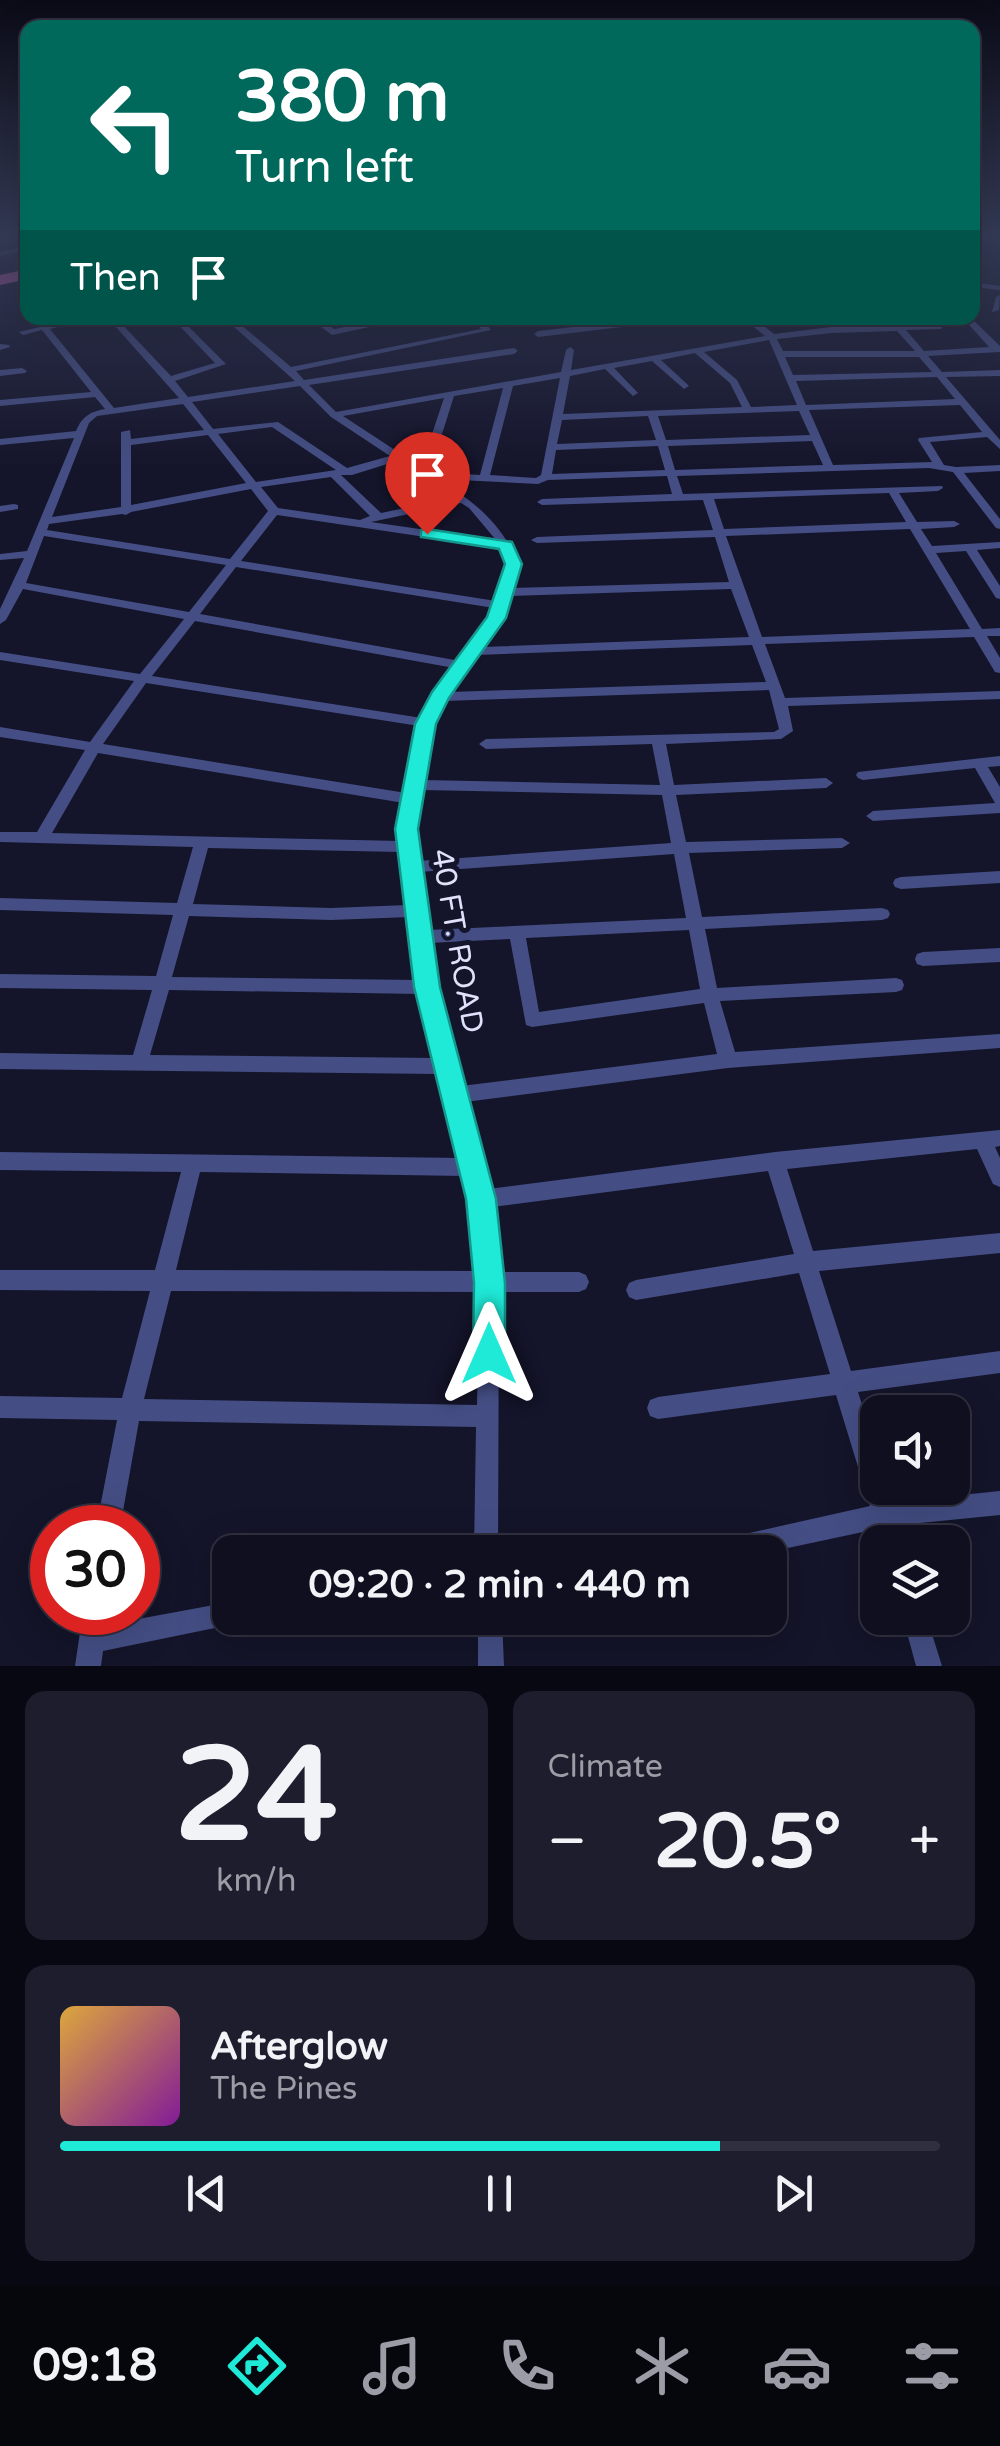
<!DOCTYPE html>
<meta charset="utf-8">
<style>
:root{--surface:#0f0f20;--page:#1d1d2d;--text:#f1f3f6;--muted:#9b9ca5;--line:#2f2f3e;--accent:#1fe9d7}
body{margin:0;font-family:"Varela Round",sans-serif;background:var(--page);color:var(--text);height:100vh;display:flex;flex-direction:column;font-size:38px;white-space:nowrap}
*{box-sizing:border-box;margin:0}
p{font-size:32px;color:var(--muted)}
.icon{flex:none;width:55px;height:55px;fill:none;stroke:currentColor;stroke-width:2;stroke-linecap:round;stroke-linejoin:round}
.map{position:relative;height:1666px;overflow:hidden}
.details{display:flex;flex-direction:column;gap:25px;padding:25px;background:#080812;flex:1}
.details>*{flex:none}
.banner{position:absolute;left:20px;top:20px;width:960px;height:305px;border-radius:20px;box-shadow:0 10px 40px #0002,0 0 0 2px var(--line);background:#00695c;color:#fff;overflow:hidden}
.fabs{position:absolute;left:860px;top:1395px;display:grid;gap:20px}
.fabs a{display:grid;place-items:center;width:110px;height:110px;border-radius:20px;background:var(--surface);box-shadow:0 10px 40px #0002,0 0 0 2px var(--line);font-size:50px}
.speed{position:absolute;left:30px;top:1505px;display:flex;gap:20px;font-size:50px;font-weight:700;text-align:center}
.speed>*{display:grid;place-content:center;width:130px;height:130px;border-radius:50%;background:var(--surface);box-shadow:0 10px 40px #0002,0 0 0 2px var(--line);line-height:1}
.speed .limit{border:15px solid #d22;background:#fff;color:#111}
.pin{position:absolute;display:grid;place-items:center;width:85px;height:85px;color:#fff;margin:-102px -42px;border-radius:50% 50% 50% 0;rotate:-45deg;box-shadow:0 0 10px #0007}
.pin .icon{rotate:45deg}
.me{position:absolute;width:110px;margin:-55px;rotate:0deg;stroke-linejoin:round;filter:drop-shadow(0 0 8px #0008)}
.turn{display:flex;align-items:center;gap:35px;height:210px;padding:0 50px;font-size:45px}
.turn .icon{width:130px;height:130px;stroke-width:2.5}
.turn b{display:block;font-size:70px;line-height:85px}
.then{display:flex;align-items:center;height:95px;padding:0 50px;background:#0003;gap:20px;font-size:38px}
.big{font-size:75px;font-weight:800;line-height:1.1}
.details .card{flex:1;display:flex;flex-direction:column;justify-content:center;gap:15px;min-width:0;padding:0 35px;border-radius:20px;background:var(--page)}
.details .dial{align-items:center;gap:0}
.dial b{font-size:130px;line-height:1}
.song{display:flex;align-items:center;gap:30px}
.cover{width:120px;height:120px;border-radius:15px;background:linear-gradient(135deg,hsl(40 70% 55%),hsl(290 70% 35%))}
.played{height:10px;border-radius:5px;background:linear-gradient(90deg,var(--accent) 75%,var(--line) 75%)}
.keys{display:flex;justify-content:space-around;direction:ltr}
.heat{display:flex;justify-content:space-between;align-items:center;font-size:55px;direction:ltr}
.details .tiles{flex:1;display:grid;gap:25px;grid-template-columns:1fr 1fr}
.card:last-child{grid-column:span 2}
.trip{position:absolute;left:212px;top:1535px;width:575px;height:100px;border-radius:20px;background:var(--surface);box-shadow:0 10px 40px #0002,0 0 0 2px var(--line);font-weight:800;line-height:100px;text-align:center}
.tab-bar{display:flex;height:160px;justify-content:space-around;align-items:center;background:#06060d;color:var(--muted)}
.tab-bar .icon{width:70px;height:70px}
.tab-bar .selected{color:var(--accent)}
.tab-bar b{font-size:45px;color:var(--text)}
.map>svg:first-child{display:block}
</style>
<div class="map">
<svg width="1000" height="1666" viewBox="0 0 1000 1666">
<rect width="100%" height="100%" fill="#14142a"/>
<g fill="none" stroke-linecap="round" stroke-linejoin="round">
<g fill="#444e84" fill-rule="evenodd">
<path d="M981 237H990L972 246V241Z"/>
<path d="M28 246V250L0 256V252Z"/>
<path d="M972 282 1000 286V290L972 287Z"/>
<path d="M1000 295 999 310 992 312 996 297Z"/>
<path d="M78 318H92L50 329 114 408 179 398 108 318H116L171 376 215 363 172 318H180L226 364 175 381 188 397 295 381 224 318H233L291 367 481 329 473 318H481L491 330 296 371 304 380 514 348 518 351 514 354 309 385 336 412 561 372 566 350 570 347 574 350 571 370 765 336 749 323 729 321 725 318 755 319 774 334 831 327 893 326 897 322 902 325 938 324 942 327 941 329 906 330 924 351 989 347 963 318H971L1000 346V352L928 356 942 372 1000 370V376L946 377 1000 440V449L987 437 930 442 944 465 956 467 1000 465V471L964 473 1000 519V529L996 528 953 472 929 468 677 476 683 494 942 486 943 488 938 491 899 493 917 522 954 521 960 524 954 527 921 529 932 546 1000 542V548L977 550 1000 586V599L996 598 966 551 936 553 982 629 1000 628V636H987L1000 658V673L995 672 974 637 765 644 785 698 1000 691V699L788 706 793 731 781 739 666 744 674 785 826 778 833 783 826 788 676 795 686 842 842 838 850 843 842 848 689 853 702 917 882 908 888 910 890 914 888 918 882 920 705 929 717 988 896 978 902 980 904 985 902 990 896 992 720 1001 735 1052 1000 1034V1048L728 1068 465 1102 488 1189 775 1152 1000 1130V1146L995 1147 1000 1158V1187L993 1184 977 1149 787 1169 813 1251 1000 1233V1253L819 1271 851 1371 1000 1351V1373L858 1392 878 1455V1488H888L892 1502 1000 1491V1515L900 1525 905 1542H881L877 1529 769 1552H706L710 1544 718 1540 870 1506 836 1395 658 1419 650 1416 647 1408 650 1400 658 1397 830 1374 799 1273 636 1300 629 1297 626 1290 629 1283 636 1280 794 1254 768 1171 492 1207 498 1272H579L586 1275 589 1282 586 1289 579 1292H499L498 1552H474L476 1427 139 1421 120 1528H96L117 1420 0 1418V1396L122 1398 150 1291 0 1290V1270H155L181 1172 0 1170V1152L461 1158 440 1074 0 1069V1053L133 1055 152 990 0 988V974L156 976 173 915 0 910V898L177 903 193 847 0 842V832H37L85 750 0 737V727L90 742 134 681 0 660V652L140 674 184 619 23 589 6 620 0 624V609L24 558 0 560V554L27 551 74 438 0 445V439L76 431C82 417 89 412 105 409L95 397 0 406V400L91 392 42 330 23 335 19 332ZM897 331 915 351H783L777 339 831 333ZM769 340 797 405 751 407 737 380 704 352ZM695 353 730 383 742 407 563 414 570 376 605 369 633 396 638 393 614 368 652 361 684 389 689 386 687 384 661 360ZM785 357H919L932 372 793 375ZM937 377 955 399 806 405 796 381ZM560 378 541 475 536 478 490 475 513 386ZM300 386 331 417 390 456 347 468 278 422 213 429 192 402ZM503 388 480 475 430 472 454 396ZM444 398 421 467 343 416ZM183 404 204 430 131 439 130 430 121 432V507L52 517 89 423 97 416ZM960 405 982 432 919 438 918 440 932 462 833 465 809 410ZM799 411 810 435 666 440 658 416ZM648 416 656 440 557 444 562 420ZM272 427 336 470 256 482 218 434ZM208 435 246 483 131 505V445ZM812 441 823 465 675 470 668 446ZM658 446 665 470 552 474 556 450ZM397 461 453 498 381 513 341 475H352ZM667 476 672 494 542 499 537 502 542 505 703 500 713 530 537 537 531 540 537 543 715 537 729 582 512 588 520 564C497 520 480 506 438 479L538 484 548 480ZM331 477 370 516 360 520 278 508 261 487ZM251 489 268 511 230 559 47 530 49 524 122 514 126 515 131 512ZM889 493 906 522 724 529 714 499ZM461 503 469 508 496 540 371 522ZM277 515 500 548 508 564 496 601 241 561ZM910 529 970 629 762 637 726 536ZM44 536 226 565 189 612 26 583ZM236 567 494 608 491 618 460 661 200 614ZM731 589 749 637 483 647 503 618 510 596ZM195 621 454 668 422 718 152 676ZM752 645 766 682 450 692 477 655ZM146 683 419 726 408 781 405 785 406 793 103 744ZM769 690 779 729 774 732 486 739 479 744 486 749 652 744 660 785 422 780 433 723 444 701ZM98 753 404 803 399 829 400 841 52 833ZM421 790 662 795 671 843 418 861 413 829ZM208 848 401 852 408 905 331 908 193 904ZM674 854 686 918 428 930 419 872ZM189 916 331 920 410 917 418 980 172 977ZM689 930 700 989 539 1012 526 938ZM510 939 526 1025 532 1027 704 1003 717 1054 461 1086 435 987 429 943ZM169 990 420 994 436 1058 150 1055ZM200 1172 465 1176 471 1199 478 1271 176 1270ZM171 1291 479 1292 477 1405 144 1399Z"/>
<path d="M309 318H318L334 329 396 318H411L332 335Z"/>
<path d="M654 318H675L671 321 538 337 534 334 538 331Z"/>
<path d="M0 344 9 345 10 347 0 350Z"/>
<path d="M22 368 27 371 25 373 0 376V370Z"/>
<path d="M14 504 18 505V509L0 512V506Z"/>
<path d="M1000 756V766L988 767 1000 787V813L873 821 866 816 873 811 995 803 975 768 863 780 858 778 856 775 858 772Z"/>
<path d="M1000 871V883L901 889 895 887 893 883 895 879 901 877Z"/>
<path d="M1000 948V962L923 966 917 964 915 959 917 954 923 952Z"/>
<path d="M230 1602V1618H241L239 1623 103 1651 101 1666H75L83 1612H107L106 1625Z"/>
<path d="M478 1618H502L504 1666H478Z"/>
<path d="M903 1618H927L942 1666H916Z"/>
</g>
<path fill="#f067c2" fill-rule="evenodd" d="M28 269V279L0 285V275Z"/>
</g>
<linearGradient id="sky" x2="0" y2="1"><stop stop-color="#0b0b17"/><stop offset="0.5" stop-color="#343a55"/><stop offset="1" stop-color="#343a55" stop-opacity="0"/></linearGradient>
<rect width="1000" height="470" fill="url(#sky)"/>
<path fill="#1fe9d7" stroke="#14978c" stroke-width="2.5" d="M427 529 512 542 522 564 506 618 449 698 436 724 418 829 440 987 496 1199 505 1283V1354L501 1366 489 1370 477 1366 473 1354 474 1283 466 1199 414 987 395 829 415 724 432 692 487 617 505 564 499 549 421 537V530Z"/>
<g text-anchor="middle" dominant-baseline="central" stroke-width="10" stroke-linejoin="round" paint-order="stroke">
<g font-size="30" fill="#e0e2fc" stroke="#14142a">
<text transform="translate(457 941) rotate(80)">40 FT. ROAD</text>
</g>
</g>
</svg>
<div class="fabs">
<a><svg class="icon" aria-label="sound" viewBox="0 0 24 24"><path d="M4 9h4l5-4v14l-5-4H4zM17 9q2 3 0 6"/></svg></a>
<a><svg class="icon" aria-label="layers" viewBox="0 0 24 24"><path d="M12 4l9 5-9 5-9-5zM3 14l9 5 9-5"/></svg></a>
</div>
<div class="speed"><div class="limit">30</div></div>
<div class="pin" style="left:427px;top:534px;background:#d93025"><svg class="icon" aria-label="arrive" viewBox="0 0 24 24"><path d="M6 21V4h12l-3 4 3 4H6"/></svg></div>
<svg class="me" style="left:489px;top:1354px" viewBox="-20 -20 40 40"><path d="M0-17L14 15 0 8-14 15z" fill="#1fe9d7" stroke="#fff" stroke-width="4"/></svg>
<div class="trip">09:20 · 2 min · 440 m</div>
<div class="banner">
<div class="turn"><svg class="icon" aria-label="left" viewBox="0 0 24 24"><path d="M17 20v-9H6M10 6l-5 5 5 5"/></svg><div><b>380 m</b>Turn left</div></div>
<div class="then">Then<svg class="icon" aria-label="arrive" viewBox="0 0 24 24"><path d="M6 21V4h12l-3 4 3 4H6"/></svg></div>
</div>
</div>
<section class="details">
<div class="tiles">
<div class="card dial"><b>24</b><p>km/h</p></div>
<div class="card"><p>Climate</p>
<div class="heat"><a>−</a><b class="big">20.5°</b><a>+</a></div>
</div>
<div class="card">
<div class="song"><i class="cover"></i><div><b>Afterglow</b><p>The Pines</p></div></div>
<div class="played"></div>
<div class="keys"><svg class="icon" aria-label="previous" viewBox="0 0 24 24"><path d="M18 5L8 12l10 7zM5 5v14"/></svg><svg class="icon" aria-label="pause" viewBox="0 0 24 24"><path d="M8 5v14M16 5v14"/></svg><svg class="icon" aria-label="next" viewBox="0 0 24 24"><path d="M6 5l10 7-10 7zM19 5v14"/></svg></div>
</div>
</div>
</section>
<nav class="tab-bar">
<b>09:18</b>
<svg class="icon selected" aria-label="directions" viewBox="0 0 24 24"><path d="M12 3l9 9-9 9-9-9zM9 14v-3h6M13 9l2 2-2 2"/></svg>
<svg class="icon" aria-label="music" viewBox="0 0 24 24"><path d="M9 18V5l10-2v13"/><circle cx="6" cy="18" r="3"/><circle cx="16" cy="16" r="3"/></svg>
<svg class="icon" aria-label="phone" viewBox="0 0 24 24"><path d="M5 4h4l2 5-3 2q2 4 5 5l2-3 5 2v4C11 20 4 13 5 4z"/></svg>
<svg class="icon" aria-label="climate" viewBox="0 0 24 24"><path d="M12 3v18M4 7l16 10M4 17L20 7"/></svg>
<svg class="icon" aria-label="car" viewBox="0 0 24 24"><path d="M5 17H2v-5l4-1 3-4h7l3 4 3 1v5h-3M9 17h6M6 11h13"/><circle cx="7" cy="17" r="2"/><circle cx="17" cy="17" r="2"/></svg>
<svg class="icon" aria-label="filters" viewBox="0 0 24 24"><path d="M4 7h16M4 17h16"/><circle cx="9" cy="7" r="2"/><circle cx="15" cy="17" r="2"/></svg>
</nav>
